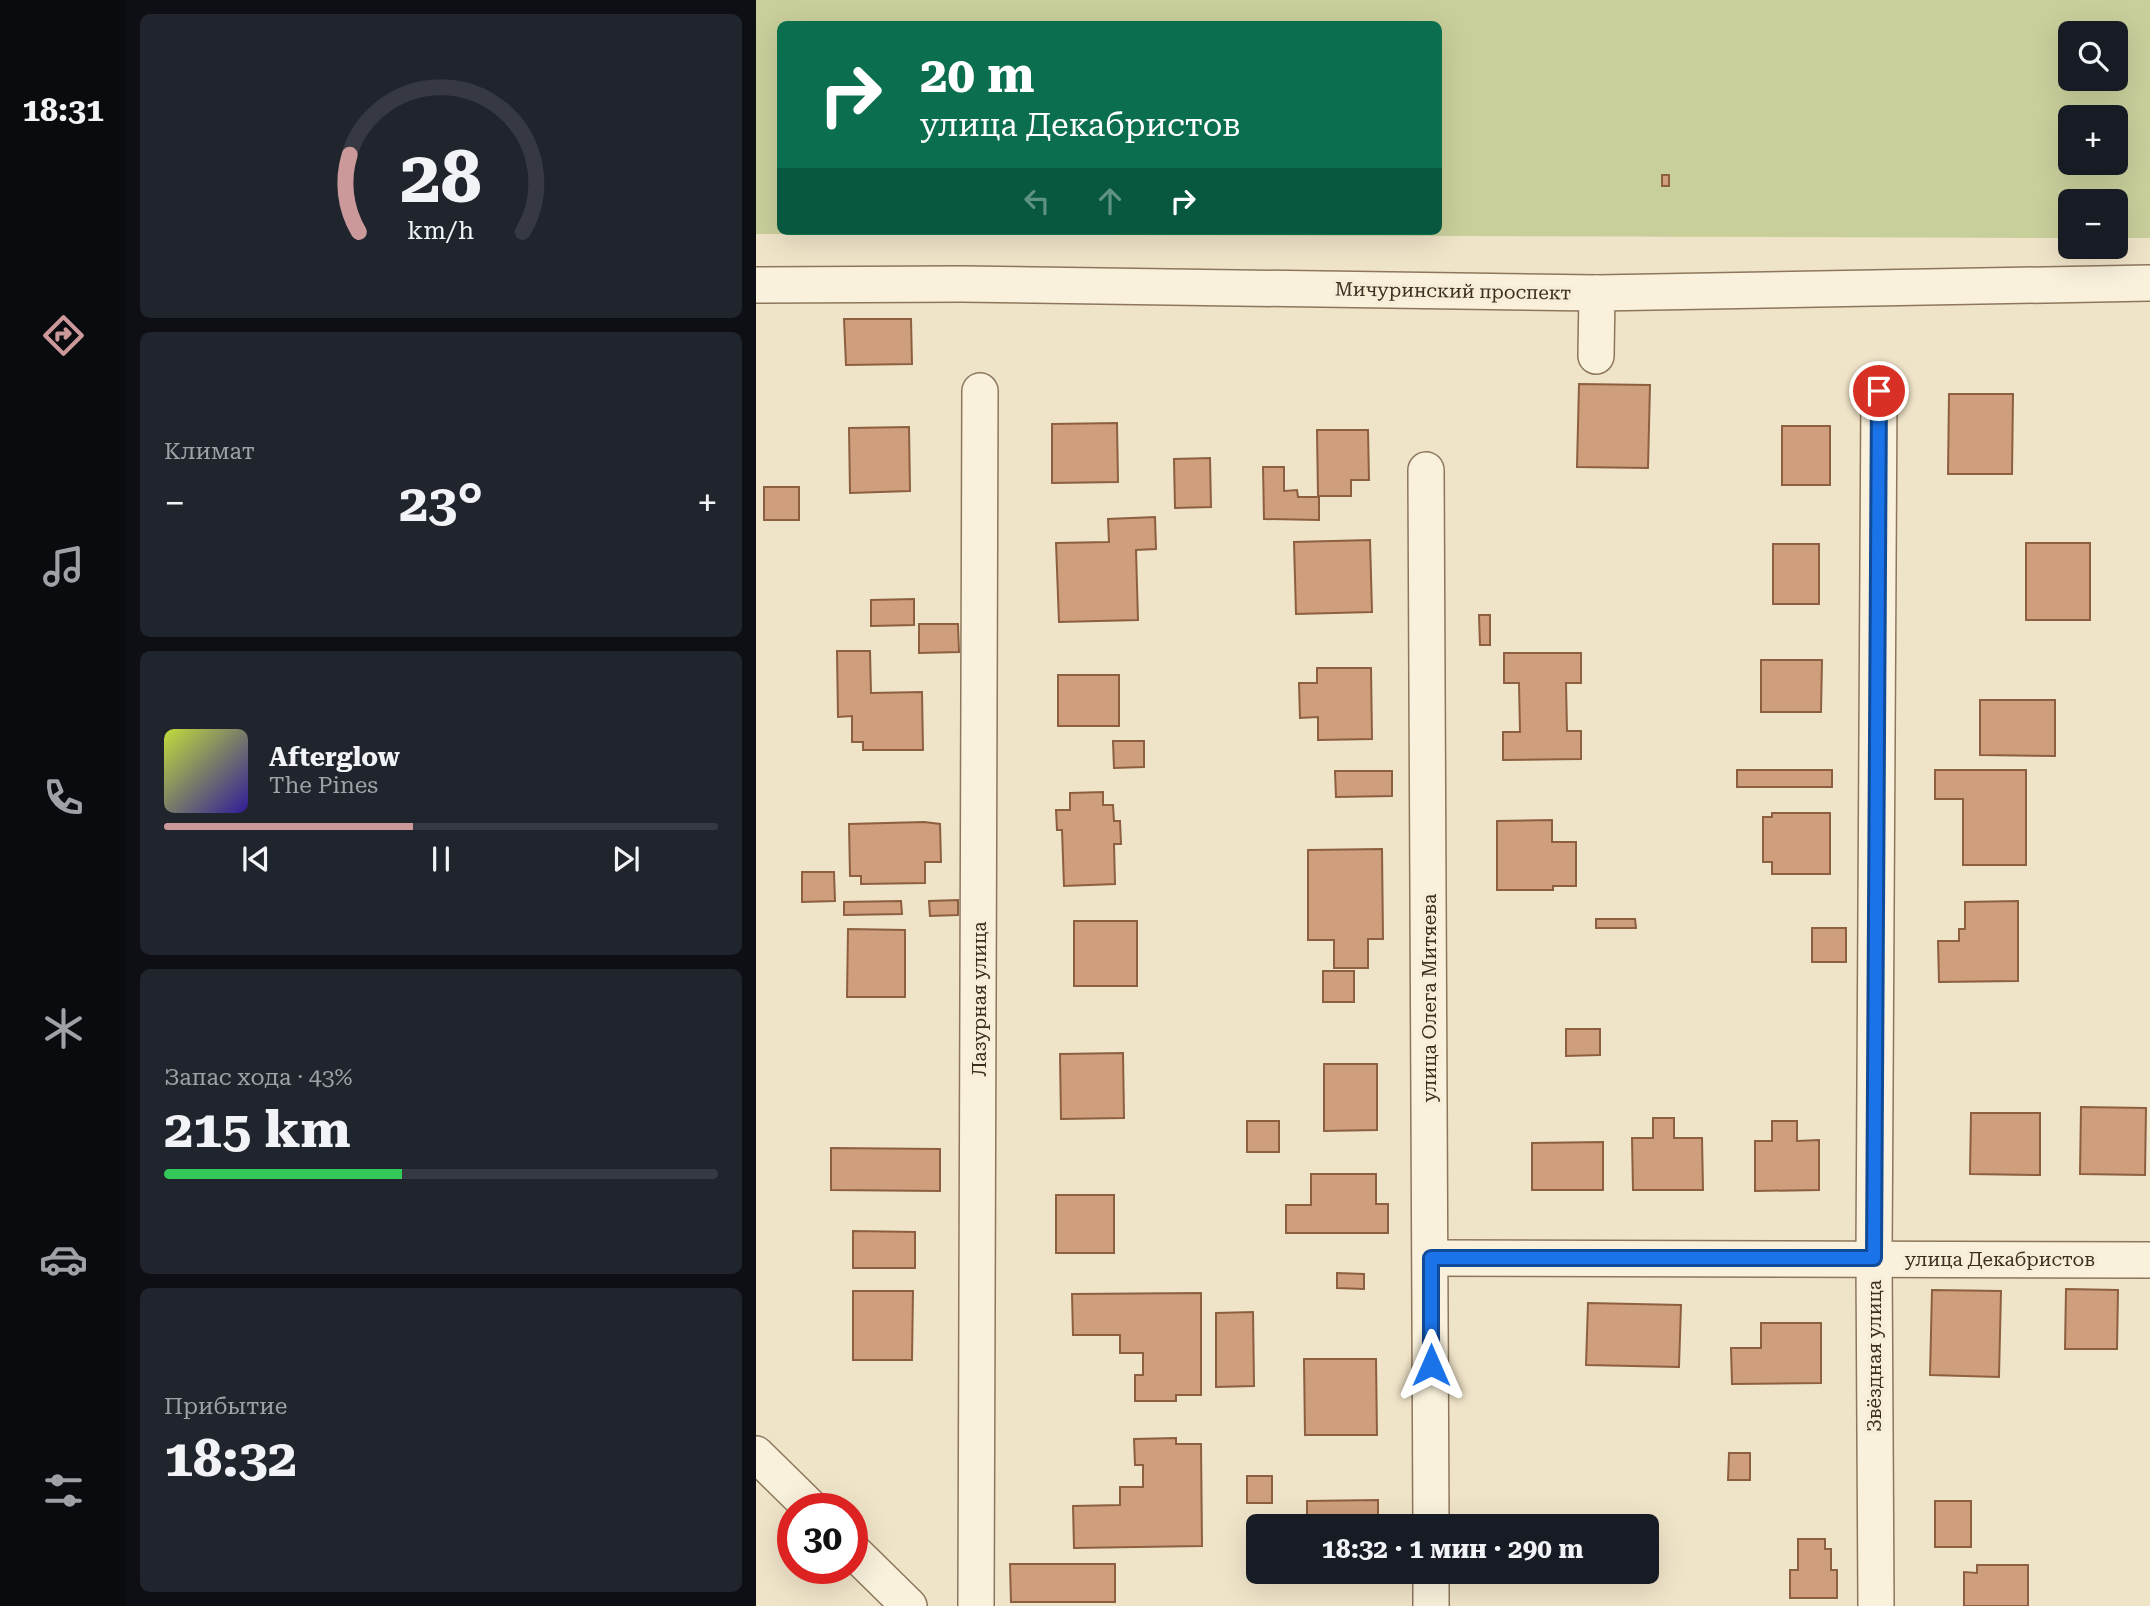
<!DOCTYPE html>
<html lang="ru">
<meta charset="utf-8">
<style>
:root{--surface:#171b24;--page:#20242c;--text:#f1f3f6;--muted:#9ea1a6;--line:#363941;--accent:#cc999b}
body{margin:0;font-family:"Roboto Serif",serif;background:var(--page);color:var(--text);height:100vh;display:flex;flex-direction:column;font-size:26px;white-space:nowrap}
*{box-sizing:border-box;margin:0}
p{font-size:23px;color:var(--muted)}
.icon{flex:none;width:38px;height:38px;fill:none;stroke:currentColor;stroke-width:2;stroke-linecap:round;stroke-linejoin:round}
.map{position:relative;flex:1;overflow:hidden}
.panel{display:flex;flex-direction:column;gap:14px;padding:14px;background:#0d0f14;width:630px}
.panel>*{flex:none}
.guide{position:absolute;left:21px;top:21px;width:665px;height:214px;border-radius:10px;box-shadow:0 7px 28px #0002;background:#0b6e4f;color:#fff;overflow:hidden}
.controls{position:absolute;left:1302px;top:21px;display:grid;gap:14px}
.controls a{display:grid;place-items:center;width:70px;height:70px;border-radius:10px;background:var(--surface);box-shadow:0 7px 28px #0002;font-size:35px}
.speed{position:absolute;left:21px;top:1493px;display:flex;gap:14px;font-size:35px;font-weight:700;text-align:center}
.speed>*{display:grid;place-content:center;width:91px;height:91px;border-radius:50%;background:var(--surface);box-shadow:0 7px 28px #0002;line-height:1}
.speed .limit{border:10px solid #d22;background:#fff;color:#111}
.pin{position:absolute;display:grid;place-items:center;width:60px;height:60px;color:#fff;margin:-30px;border:4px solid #fff;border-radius:50%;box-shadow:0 2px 7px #0007}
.me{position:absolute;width:77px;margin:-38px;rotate:0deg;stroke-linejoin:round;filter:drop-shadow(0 0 5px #0008)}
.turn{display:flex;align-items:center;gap:24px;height:147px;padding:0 28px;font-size:32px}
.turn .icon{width:91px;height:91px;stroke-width:2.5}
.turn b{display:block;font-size:49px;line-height:60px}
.lanes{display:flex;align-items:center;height:66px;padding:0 28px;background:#0003;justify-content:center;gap:35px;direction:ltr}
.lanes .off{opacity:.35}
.big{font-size:52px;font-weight:700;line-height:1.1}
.panel .widget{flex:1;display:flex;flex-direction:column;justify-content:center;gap:10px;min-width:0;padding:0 24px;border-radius:10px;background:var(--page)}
.panel .dial{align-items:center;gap:0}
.dial svg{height:182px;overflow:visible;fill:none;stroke:var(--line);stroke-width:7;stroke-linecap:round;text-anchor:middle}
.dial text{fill:var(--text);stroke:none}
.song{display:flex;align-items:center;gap:21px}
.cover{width:84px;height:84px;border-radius:10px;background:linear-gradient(135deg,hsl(70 70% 55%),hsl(250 70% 35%))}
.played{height:7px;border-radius:4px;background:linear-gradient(90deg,var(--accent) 45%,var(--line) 45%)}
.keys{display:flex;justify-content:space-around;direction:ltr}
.heat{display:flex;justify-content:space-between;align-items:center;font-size:38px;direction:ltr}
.charge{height:10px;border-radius:5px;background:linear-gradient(90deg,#34c759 43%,var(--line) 0)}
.trip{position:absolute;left:490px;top:1514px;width:413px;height:70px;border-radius:10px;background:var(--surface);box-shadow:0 7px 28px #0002;font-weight:700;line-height:70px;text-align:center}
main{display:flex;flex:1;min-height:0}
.tab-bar{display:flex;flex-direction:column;width:126px;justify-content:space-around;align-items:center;background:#090b0e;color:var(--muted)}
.tab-bar .icon{width:49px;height:49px}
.tab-bar .active{color:var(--accent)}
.tab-bar b{font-size:32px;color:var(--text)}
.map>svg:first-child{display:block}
</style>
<main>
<nav class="tab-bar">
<b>18:31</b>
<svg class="icon active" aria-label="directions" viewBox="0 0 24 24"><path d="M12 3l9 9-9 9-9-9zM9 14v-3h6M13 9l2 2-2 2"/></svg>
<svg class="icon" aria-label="music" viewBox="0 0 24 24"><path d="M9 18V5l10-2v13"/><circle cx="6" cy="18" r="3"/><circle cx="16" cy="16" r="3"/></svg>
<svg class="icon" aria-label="phone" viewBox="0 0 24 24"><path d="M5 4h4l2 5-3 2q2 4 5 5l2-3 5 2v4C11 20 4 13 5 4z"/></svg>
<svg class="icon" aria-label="climate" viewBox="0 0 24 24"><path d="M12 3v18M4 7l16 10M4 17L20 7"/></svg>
<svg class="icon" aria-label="car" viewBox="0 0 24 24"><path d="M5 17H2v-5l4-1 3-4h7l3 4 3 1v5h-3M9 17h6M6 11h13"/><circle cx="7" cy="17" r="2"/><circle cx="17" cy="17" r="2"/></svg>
<svg class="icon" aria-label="filters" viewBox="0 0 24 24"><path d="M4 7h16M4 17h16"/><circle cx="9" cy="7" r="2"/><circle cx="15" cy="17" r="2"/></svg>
</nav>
<section class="panel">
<div class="widget dial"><svg viewBox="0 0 100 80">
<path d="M14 69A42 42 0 1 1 86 69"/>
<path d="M14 69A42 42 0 0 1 10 35" stroke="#cc999b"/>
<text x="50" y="56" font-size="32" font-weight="700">28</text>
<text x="50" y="72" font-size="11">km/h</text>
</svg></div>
<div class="widget"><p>Климат</p>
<div class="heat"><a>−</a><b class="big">23°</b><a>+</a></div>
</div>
<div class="widget">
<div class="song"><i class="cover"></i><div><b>Afterglow</b><p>The Pines</p></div></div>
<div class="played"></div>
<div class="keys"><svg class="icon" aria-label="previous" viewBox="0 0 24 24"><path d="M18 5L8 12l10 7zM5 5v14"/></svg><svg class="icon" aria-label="pause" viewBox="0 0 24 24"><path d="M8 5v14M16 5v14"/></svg><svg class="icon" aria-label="next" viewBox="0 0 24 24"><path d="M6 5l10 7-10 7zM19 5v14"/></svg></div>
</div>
<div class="widget"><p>Запас хода · 43%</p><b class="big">215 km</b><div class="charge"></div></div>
<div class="widget"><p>Прибытие</p><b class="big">18:32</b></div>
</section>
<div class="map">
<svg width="1394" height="1606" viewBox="0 0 1394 1606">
<rect width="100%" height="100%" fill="#f0e4c8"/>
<path fill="#c9cf9b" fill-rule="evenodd" d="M0 0H1394V238H1360V201H1314V238L0 234ZM24 24H682V231H24ZM1314 33H1360V79H1314ZM1314 117H1360V163H1314Z"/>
<g fill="#cf9f7d" stroke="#8d5f41" stroke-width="2">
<rect x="906" y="175" width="7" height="11"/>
<path d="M88 319H155L156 364 90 365Z"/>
<path d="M823 384 894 385 892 468 821 467Z"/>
<path d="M1193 394H1257L1256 474H1192Z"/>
<path d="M361 423 362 482 296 483V424Z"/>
<rect x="1026" y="426" width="48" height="59"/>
<path d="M153 427 154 491 94 493 93 428Z"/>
<path d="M561 430H612L613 480H595V496H562Z"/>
<path d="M454 458 455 507 419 508 418 459Z"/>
<path d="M507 467H528V491L541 490 542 497H563V520L508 519Z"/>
<rect x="8" y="487" width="35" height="33"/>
<path d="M399 517 400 549 380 550 382 620 303 622 300 543 353 542 352 519Z"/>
<path d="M614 540 616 612 540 614 538 542Z"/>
<rect x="1270" y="543" width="64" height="77"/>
<rect x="1017" y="544" width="46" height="60"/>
<path d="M158 599V625L115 626V600Z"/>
<path d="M723 615H734V645H724Z"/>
<path d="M163 624H202L203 652 163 653Z"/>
<path d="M81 651H114L115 693 166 692 167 750H107V742H96V716L82 717Z"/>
<path d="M748 653H825V683H810L811 731H825V759L747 760V732H764L763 683H748Z"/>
<path d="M1005 660H1066L1065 712H1005Z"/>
<path d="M561 668H615L616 739 562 740V717L544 718 543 683H561Z"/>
<rect x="302" y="675" width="61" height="51"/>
<path d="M1224 700H1299V756L1224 755Z"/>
<path d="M357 741H388V767L358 768Z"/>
<rect x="981" y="770" width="95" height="17"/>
<path d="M1179 770H1270V865H1207V799H1179Z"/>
<path d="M579 771H636V796L580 797Z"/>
<path d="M347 792V805H357L358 821H364L365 844H358L359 884 308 886 306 830H301L300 810H314V793Z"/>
<path d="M1016 813H1074V874H1016V862H1007V817H1016Z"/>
<path d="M796 820V842H820V886H797V890H741V821Z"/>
<path d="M168 822 184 824 185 862H169V883L105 884V876H94L93 824Z"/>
<path d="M626 849 627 939H612V968H578V940H552V850Z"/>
<path d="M46 872H78L79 901 46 902Z"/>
<path d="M202 900V915L174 916 173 901Z"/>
<path d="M145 901 146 914 88 915V902Z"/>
<path d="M1262 901V981L1183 982 1182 941H1203V929H1209V902Z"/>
<path d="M840 919H879L880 928H840Z"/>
<rect x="318" y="921" width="63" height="65"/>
<rect x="1056" y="928" width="34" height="34"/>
<path d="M92 929 149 930V997H91Z"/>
<rect x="567" y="971" width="31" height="31"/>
<path d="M810 1029H844V1055L810 1056Z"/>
<path d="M367 1053 368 1118 305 1119 304 1054Z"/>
<path d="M568 1064H621V1130L568 1131Z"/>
<path d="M1325 1107 1390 1108 1389 1175 1324 1174Z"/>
<path d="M1215 1113H1284V1175L1214 1174Z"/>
<path d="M897 1118H918V1138H946L947 1190H877L876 1138H897Z"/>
<rect x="491" y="1121" width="32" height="31"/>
<path d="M1016 1121H1041V1141L1063 1140V1190L999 1191V1141H1016Z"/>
<path d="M847 1142V1190H776V1143Z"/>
<path d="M75 1148 184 1149V1191L75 1190Z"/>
<path d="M555 1174H620V1204H632V1233H530V1205H555Z"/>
<rect x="300" y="1195" width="58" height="58"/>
<path d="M97 1231 159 1232V1268H97Z"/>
<path d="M581 1273 608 1274V1289L581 1288Z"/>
<path d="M1310 1289 1362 1290 1361 1349H1309Z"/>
<path d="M1176 1290 1245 1291 1243 1377 1174 1375Z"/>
<path d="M97 1291H157L156 1360H97Z"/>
<path d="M445 1293V1395H420V1401H379V1375H387V1353H364V1335H317L316 1294Z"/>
<path d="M832 1303 925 1305 923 1367 830 1365Z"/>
<path d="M497 1312 498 1386 460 1387V1313Z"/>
<path d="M1005 1323H1065V1383L976 1384 975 1348H1005Z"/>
<path d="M548 1359H620L621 1435H549Z"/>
<path d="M420 1438V1444H445L446 1546 318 1548 317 1506 364 1505V1487H387V1465H379L378 1439Z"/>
<path d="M973 1453H994V1480H972Z"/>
<rect x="491" y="1476" width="25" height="27"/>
<path d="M622 1500V1526H551V1501Z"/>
<rect x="1179" y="1501" width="36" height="46"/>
<path d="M1042 1539H1069V1549H1075V1570H1081V1598H1034V1570H1042Z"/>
<path d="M254 1564H359V1602H255Z"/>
<path d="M1221 1565H1272V1606H1208V1572L1221 1573Z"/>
</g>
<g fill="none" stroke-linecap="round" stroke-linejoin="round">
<defs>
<g id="minor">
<path d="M0 285 205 284 841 293 1394 283"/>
<path d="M840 356 841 293"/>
<path d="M670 470 675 1526"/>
<path d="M675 1258 1394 1260"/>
<path d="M0 1454 55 1508"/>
<path d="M96 1550 153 1606"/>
<path d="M675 1572V1606"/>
<path d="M220 1606 224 391"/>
<path d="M1120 1606 1118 1258 1123 391"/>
</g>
</defs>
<use href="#minor" stroke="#8d765c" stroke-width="38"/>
<use href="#minor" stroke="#faf1dc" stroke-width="35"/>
</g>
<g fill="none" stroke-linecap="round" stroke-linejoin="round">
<defs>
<path id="route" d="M675 1365V1258H1118L1123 391"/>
</defs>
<use href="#route" stroke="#114b97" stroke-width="18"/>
<use href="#route" stroke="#1a73e8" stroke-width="12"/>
</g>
<g text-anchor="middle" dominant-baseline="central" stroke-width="7" stroke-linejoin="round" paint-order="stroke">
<g font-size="19" fill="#3d2e20" stroke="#f7eed8">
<text transform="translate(697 291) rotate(1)">Мичуринский проспект</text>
<text transform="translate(673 998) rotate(-90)">улица Олега Митяева</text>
<text transform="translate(223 999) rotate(-90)">Лазурная улица</text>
<text x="1244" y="1259">улица Декабристов</text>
<text transform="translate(1118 1356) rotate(-90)">Звёздная улица</text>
</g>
</g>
</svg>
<div class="controls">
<a><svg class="icon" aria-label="search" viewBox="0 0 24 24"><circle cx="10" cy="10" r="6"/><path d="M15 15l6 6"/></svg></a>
<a>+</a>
<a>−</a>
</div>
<div class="speed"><div class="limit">30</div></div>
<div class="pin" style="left:1123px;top:391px;background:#d93025"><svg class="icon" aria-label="arrive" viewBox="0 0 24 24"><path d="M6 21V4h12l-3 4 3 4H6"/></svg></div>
<svg class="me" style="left:675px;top:1365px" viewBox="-20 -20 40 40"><path d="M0-17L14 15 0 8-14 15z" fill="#1a73e8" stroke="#fff" stroke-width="4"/></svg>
<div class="trip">18:32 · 1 мин · 290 m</div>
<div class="guide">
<div class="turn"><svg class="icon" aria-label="right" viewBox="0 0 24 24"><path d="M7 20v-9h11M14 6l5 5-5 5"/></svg><div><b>20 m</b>улица Декабристов</div></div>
<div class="lanes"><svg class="icon off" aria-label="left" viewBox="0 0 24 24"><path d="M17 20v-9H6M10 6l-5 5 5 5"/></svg><svg class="icon off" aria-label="ahead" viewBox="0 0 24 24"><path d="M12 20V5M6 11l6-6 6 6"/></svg><svg class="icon" aria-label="right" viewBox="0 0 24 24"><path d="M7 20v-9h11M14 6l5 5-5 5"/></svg></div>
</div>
</div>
</main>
